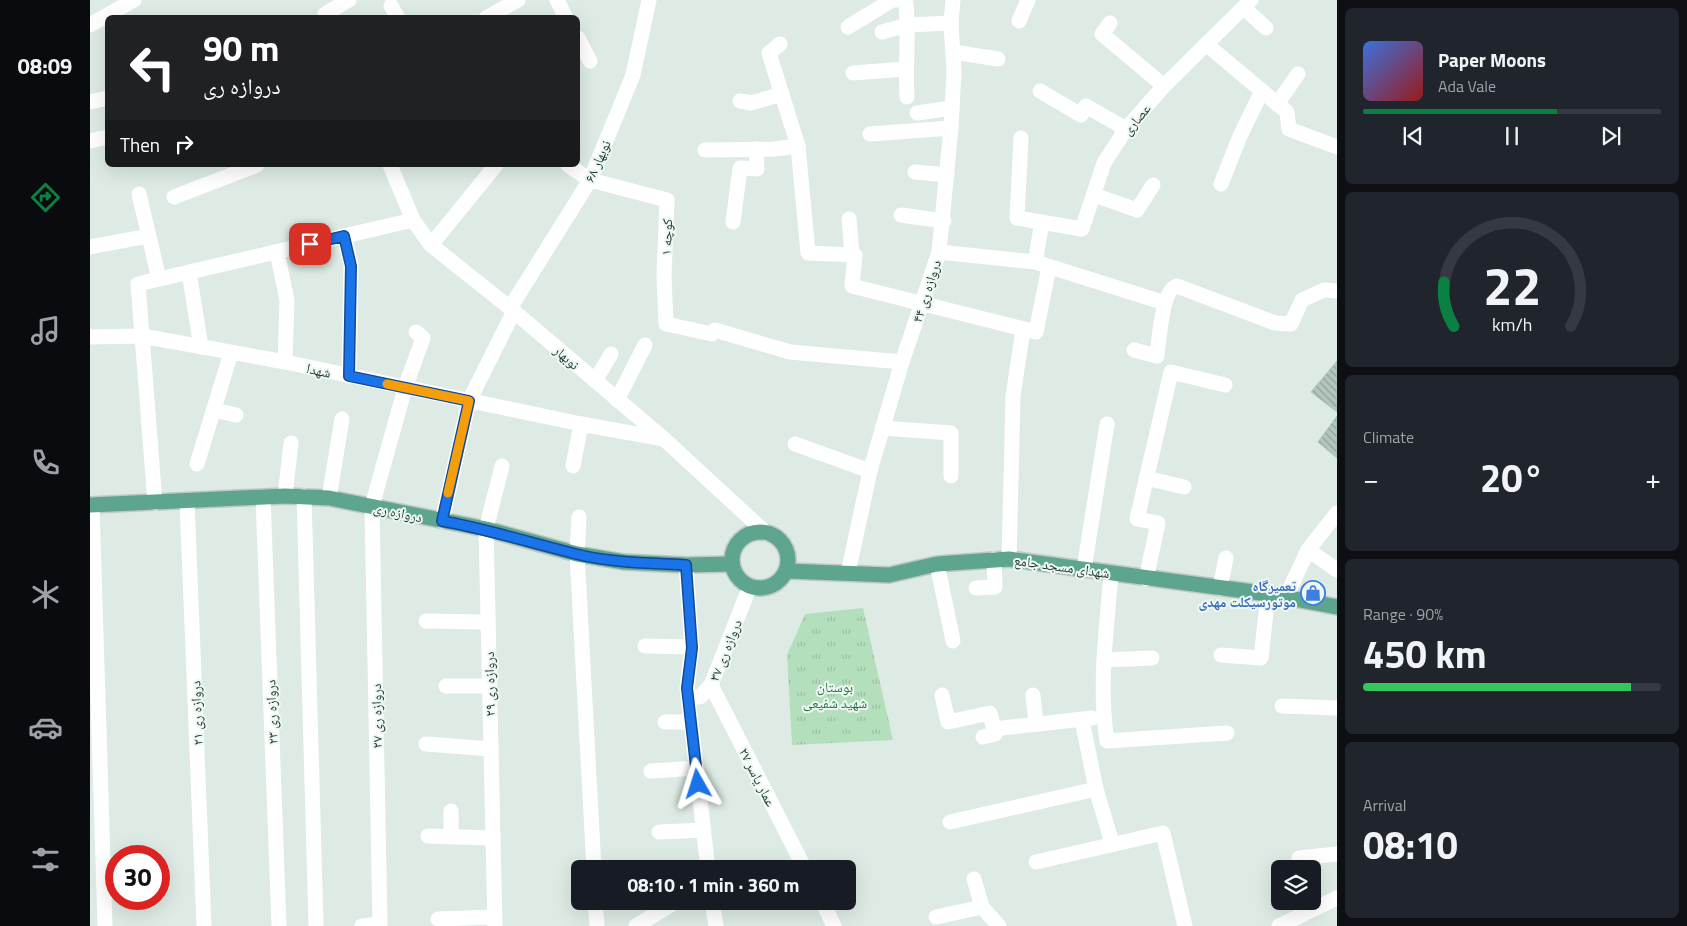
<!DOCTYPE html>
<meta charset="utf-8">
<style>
:root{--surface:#171b24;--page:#20242c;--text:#f1f3f6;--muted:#9ea1a6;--line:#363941;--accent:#0b8043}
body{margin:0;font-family:"Titillium Web","Noto Naskh Arabic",sans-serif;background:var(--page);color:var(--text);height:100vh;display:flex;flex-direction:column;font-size:19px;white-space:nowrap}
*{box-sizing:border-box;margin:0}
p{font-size:16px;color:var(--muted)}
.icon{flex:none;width:28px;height:28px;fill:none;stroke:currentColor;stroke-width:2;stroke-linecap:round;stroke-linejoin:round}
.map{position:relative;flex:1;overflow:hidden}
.details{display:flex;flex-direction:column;gap:8px;padding:8px;background:#0d0f14;width:350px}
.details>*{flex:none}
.hud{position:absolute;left:15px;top:15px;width:475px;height:152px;border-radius:8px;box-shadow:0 5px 20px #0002;background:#202124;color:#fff;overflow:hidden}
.controls{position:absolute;left:1181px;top:860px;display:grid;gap:10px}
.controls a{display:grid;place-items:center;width:50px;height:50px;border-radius:8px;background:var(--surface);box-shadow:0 5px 20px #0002;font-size:25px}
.speed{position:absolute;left:15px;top:845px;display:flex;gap:10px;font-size:25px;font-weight:700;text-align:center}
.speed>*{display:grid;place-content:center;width:65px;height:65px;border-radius:50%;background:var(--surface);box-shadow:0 5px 20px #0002;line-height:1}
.speed .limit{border:8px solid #d22;background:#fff;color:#111}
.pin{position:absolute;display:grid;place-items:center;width:42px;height:42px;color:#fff;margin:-21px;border-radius:10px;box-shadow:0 2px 8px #0006}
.me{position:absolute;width:55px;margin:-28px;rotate:354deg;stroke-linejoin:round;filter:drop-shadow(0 0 4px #0008)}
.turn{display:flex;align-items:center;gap:18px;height:105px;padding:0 15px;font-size:22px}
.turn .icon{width:65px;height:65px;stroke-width:2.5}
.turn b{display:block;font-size:35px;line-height:42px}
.then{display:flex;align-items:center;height:48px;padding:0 15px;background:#0003;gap:10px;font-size:19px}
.big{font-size:38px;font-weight:700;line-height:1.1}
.details .tile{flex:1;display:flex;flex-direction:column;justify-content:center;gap:8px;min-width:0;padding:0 18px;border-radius:8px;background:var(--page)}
.details .dial{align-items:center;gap:0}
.dial svg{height:130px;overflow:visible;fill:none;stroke:var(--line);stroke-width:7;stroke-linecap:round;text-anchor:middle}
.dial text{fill:var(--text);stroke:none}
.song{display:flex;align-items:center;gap:15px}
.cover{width:60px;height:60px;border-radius:8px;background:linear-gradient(135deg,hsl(220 70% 55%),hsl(0 70% 35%))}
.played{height:5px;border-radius:2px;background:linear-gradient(90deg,var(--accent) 65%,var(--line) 65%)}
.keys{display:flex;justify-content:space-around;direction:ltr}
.heat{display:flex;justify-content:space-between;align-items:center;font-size:28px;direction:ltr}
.charge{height:8px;border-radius:4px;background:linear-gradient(90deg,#34c759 90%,var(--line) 0)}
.trip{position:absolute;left:481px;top:860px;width:285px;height:50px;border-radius:8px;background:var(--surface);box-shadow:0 5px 20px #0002;font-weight:700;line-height:50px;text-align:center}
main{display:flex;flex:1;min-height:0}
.menu{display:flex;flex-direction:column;width:90px;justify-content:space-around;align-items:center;background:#090b0e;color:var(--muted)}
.menu .icon{width:35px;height:35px}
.menu .current{color:var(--accent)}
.menu b{font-size:22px;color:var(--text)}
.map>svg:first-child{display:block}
</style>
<main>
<nav class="menu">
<b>08:09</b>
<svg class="icon current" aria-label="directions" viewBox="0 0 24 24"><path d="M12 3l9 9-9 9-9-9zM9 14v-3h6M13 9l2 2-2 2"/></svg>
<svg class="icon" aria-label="music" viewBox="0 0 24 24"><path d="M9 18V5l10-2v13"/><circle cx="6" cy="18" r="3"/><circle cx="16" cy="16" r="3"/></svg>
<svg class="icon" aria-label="phone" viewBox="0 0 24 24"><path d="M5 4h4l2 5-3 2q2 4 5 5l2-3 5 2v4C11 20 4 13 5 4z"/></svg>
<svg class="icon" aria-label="climate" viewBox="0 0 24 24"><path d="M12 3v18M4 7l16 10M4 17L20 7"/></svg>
<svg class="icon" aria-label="car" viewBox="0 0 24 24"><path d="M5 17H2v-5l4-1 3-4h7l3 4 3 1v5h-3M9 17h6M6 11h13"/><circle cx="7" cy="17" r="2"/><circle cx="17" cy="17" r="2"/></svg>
<svg class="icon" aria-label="filters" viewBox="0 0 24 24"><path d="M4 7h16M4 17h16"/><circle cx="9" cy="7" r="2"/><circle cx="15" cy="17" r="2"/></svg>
</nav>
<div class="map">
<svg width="1247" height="926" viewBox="0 0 1247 926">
<defs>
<pattern id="park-tufts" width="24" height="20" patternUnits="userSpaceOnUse" patternTransform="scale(1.25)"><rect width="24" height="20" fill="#b4dfbd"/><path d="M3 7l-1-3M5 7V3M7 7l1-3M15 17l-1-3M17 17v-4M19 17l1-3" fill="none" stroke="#9ac0a3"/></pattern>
<pattern id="building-back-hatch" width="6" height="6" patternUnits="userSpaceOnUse" patternTransform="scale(1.25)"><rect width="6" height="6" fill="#b3c6bd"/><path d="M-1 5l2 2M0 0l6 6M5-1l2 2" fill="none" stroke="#91a29a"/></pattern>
</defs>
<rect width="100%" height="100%" fill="#ddebe4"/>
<path fill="url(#park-tufts)" d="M773 608 803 740 702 745 697 655 715 614Z"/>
<g fill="url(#building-back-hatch)" stroke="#afc5bb">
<path d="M1247 361V412L1221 392Z"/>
<path d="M1247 416V458L1228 442Z"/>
</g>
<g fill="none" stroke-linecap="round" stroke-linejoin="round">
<defs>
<g id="major">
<path d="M0 505 195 496 239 498 396 529 487 554 534 562 596 565 642 564"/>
<circle cx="670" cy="560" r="28"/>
<path d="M697 571 799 575 847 564 919 559 1178 594 1247 607"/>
</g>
</defs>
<use href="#major" stroke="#c0c8c6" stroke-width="18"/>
<g stroke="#fff" stroke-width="15">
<path d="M467 0 476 18"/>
<path d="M301 6 308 18"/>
<path d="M1154 8 1176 28"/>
<path d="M235 14 259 0"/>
<path d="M396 18 428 0"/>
<path d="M929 21 938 0"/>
<path d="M1020 23 1012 34 1074 86"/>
<path d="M0 25 44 0"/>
<path d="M758 27 802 0H811L816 4C819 35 815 66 817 97"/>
<path d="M792 32 818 25 861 23"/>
<path d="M488 38 500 61"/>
<path d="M690 44 679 53 708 146 718 253 765 255 762 286 946 332 959 267"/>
<path d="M1116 44 1197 112 1199 129 1247 147"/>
<path d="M863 52 908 59"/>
<path d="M763 73 815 69"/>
<path d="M950 91 991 115 996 106 1036 129"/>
<path d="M650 101 661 103 692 94"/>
<path d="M0 102 18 98"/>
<path d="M1187 104 1208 74"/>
<path d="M827 113 862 108"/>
<path d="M780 134 861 128"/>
<path d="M931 138 927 218 992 229 1014 163 1036 129 1074 86 1161 0"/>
<path d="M0 141 18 137"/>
<path d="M615 150 683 149 708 146"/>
<path d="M300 165 323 220 341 245 420 308 574 439 676 533"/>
<path d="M478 165 500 180 577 200 574 276 576 324 622 334 625 330 700 352 812 362"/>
<path d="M825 172 857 175"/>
<path d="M1131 184 1150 136 1172 91"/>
<path d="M49 194 69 279"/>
<path d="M1004 195 1047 210 1063 185"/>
<path d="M84 197 167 165"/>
<path d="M811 215 854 221"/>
<path d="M759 219 762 255"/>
<path d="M643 222 650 168 667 169 666 149"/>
<path d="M254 236 261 265 259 376"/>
<path d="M341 245 406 165"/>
<path d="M0 247 59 236"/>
<path d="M187 252 197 300 195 362"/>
<path d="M849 252 945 262 1075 303"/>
<path d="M945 262 952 222"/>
<path d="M99 272 111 347"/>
<path d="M420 308 500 180 543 75 559 0"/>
<path d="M0 337 52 336 195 362 491 424 574 439"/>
<path d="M1044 350 1067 356C1069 341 1072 289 1087 286L1185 323 1201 324 1212 300 1234 290 1247 291"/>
<path d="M505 381 521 354"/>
<path d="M527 400 555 345"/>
<path d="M125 410 146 415"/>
<path d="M792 428 861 433V476"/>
<path d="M705 444 780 471"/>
<path d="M107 464 141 353"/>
<path d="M483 466 491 424"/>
<path d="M1056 478 1094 487"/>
<path d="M195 496 201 443"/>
<path d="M214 496 226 926"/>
<path d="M173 497 189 926"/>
<path d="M239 498 252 419"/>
<path d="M97 501 114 926"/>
<path d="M65 503 48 284 323 220"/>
<path d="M2 505 15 926"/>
<path d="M489 517 487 554 504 869"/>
<path d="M352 521 379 401 424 311"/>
<path d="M1218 550 1247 570"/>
<path d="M919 559 923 396 933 330"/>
<path d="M847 564 863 641"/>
<path d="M596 565 602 647 597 688 618 869"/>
<path d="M994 569 1017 424"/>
<path d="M758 573 780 471 812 362 849 252 861 128 864 72 861 23 863 0"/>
<path d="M1021 573C1017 628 1008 686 1017 741L1137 733"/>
<path d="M1056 579 1068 523 1047 519 1081 372 1135 385"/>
<path d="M886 588 905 587 904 559"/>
<path d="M1130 588 1136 558"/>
<path d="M1196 597 1218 550 1247 513"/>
<path d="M336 621 398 622"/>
<path d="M555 646 602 647"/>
<path d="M1131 655 1171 658 1178 594"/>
<path d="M1014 660 1062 658"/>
<path d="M621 685 715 869"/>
<path d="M356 686H399"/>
<path d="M598 694 602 697H610L621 685 660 586"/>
<path d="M852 695 858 722 900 713 905 734 893 737"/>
<path d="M943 695 946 724"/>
<path d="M1192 706 1247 708"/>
<path d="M992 720 1006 789 1022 843"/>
<path d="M575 722H601"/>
<path d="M903 729 1002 718"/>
<path d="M336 744 401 749"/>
<path d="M561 771 607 768"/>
<path d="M860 822 1006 789"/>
<path d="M569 832 614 830"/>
<path d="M338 836 403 838"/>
<path d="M361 837V811"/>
<path d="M1209 858 1247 854"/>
<path d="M946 862 1073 833 1095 926"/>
<path d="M884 879 892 907 909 926"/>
<path d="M505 901 507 926"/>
<path d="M622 901 626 926"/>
<path d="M732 901 744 926"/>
<path d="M846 917 892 907"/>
<path d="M348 919 405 917"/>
<path d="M272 926 289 924"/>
<path d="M290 926 282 506 315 388 333 338 326 332"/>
<path d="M405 926 396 529 412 466"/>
<path d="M546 926 587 901"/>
<path d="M1189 926 1247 898"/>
</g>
<use href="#major" stroke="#5ea58f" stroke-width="15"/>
</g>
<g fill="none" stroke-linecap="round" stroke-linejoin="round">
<defs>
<path id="route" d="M220 244 254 236 261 266 259 376 379 401 352 521C398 529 441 543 486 554 522 563 559 563 596 565L602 648 597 688 608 784"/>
</defs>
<use href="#route" stroke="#114b97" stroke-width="12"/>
<use href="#route" stroke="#1a73e8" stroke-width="9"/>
<path stroke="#f59e0b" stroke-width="9" d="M297 384 379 401 358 493"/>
</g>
<defs>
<symbol id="shop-ring" viewBox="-11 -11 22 22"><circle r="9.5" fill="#eef7f2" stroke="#3f7fe0" stroke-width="1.5"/><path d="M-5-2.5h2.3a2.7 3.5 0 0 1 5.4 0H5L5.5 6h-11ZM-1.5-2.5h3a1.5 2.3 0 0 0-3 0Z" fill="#3f7fe0"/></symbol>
</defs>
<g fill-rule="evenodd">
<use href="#shop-ring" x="1209" y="579" width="28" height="28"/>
</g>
<g text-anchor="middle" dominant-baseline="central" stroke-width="4" stroke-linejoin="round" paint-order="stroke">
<g font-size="14" fill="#1e3c32" stroke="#eef7f2">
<text transform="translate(1046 119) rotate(-50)">عصاری</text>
<text transform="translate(507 161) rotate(-66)">نوبهار ۶۸</text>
<text transform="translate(576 237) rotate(-88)">کوچه ۱</text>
<text transform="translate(836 291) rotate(-72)">دروازه ری ۴۴</text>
<text transform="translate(477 357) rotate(41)">نوبهار</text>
<text transform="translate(229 370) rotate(12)">شهدا</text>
<text transform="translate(308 512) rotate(12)">دروازه ری</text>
<text transform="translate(972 566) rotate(8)">شهدای مسجد جامع</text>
<text transform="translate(635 650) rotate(-68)">دروازه ری ۳۷</text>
<text transform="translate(399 684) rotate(-91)">دروازه ری ۲۹</text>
<text transform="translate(181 712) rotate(-92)">دروازه ری ۲۳</text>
<text transform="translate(106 713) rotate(-92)">دروازه ری ۲۱</text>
<text transform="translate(286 716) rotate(-91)">دروازه ری ۲۷</text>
<text transform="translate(668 777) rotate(63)">عمار یاسر ۲۷</text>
</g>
<g font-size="14" font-weight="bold" fill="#366cbe" stroke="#eef7f2" text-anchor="end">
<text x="1206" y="585">تعمیرگاه<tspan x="1206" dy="16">موتورسیکلت مهدی</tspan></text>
</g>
<g font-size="14" fill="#247640" stroke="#eef7f2">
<text x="745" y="686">بوستان<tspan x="745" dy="16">شهید شفیعی</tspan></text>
</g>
</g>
</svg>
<div class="controls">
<a><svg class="icon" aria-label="layers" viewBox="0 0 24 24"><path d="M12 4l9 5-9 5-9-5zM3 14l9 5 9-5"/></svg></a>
</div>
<div class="speed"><div class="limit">30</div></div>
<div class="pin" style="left:220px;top:244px;background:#d93025"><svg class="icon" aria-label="arrive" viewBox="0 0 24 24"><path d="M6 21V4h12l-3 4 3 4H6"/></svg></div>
<svg class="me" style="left:608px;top:784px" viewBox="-20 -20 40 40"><path d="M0-17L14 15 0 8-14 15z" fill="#1a73e8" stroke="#fff" stroke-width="4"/></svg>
<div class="trip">08:10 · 1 min · 360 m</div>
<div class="hud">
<div class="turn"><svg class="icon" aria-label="left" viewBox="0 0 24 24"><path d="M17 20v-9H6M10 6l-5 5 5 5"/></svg><div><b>90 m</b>دروازه ری</div></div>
<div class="then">Then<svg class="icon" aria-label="right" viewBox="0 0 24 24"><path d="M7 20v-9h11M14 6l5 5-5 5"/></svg></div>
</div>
</div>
<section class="details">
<div class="tile">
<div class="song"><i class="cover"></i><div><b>Paper Moons</b><p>Ada Vale</p></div></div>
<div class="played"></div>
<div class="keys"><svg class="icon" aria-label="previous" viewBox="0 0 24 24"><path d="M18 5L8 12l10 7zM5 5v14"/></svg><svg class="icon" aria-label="pause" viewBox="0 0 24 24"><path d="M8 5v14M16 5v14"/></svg><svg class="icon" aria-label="next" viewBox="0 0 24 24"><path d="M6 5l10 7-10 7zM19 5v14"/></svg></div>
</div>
<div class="tile dial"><svg viewBox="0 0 100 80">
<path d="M14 69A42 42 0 1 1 86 69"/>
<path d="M14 69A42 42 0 0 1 8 42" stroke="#0b8043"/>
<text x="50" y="56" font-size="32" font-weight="700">22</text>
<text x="50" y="72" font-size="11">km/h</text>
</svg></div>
<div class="tile"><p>Climate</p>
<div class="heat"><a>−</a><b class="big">20°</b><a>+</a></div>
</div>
<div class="tile"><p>Range · 90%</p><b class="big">450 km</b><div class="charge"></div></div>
<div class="tile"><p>Arrival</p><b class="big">08:10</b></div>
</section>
</main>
